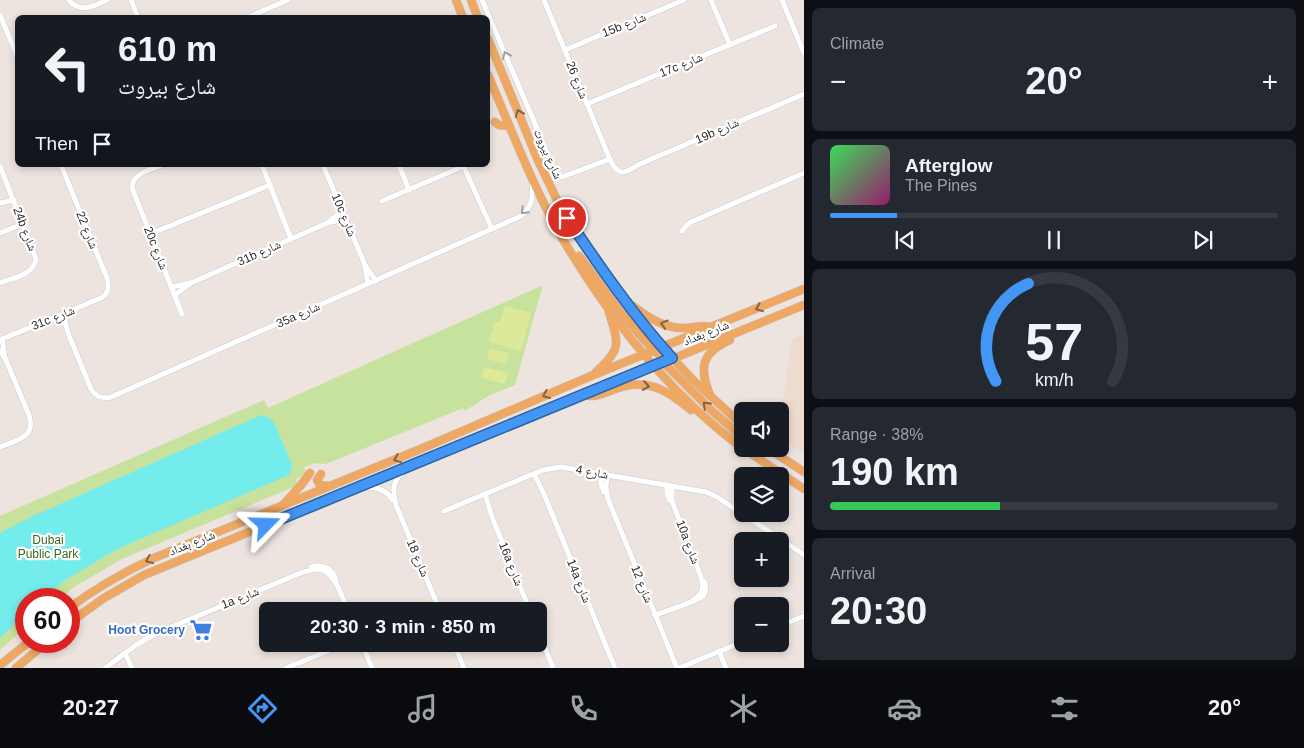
<!DOCTYPE html>
<meta charset="utf-8">
<style>
:root{--surface:#171b24;--page:#242831;--text:#f1f3f6;--muted:#9ea1a6;--line:#363941;--accent:#4395f6}
body{margin:0;font-family:Arial,"Noto Naskh Arabic",sans-serif;background:var(--page);color:var(--text);height:100vh;display:flex;flex-direction:column;font-size:19px;white-space:nowrap}
*{box-sizing:border-box;margin:0}
p{font-size:16px;color:var(--muted)}
.icon{flex:none;width:28px;height:28px;fill:none;stroke:currentColor;stroke-width:2;stroke-linecap:round;stroke-linejoin:round}
.map{position:relative;flex:1;overflow:hidden}
.side{display:flex;flex-direction:column;gap:8px;padding:8px;background:#0d0f14;width:500px}
.side>*{flex:none}
.top-card{position:absolute;left:15px;top:15px;width:475px;height:152px;border-radius:8px;box-shadow:0 2px 8px #0003;background:#171b24;color:var(--text);overflow:hidden}
.tools{position:absolute;left:734px;top:402px;display:grid;gap:10px}
.tools a{display:grid;place-items:center;width:55px;height:55px;border-radius:8px;background:var(--surface);box-shadow:0 2px 8px #0003;font-size:25px}
.speed{position:absolute;left:15px;top:588px;display:flex;gap:10px;font-size:25px;font-weight:700;text-align:center}
.speed>*{display:grid;place-content:center;width:65px;height:65px;border-radius:50%;background:var(--surface);box-shadow:0 2px 8px #0003;line-height:1}
.speed .limit{border:8px solid #d22;background:#fff;color:#111}
.pin{position:absolute;display:grid;place-items:center;width:42px;height:42px;color:#fff;margin:-21px;border:2px solid #fff;border-radius:50%;box-shadow:0 1px 5px #0007}
.me{position:absolute;width:55px;margin:-28px;rotate:68deg;stroke-linejoin:round;filter:drop-shadow(0 0 4px #0008)}
.turn{display:flex;align-items:center;gap:18px;height:105px;padding:0 20px;font-size:22px}
.turn .icon{width:65px;height:65px;stroke-width:2.5}
.turn b{display:block;font-size:35px;line-height:42px}
.then{display:flex;align-items:center;height:48px;padding:0 20px;background:#0003;gap:10px;font-size:19px}
.big{font-size:38px;font-weight:700;line-height:1.1}
.side .widget{flex:1;display:flex;flex-direction:column;justify-content:center;gap:8px;min-width:0;padding:0 18px;border-radius:8px;background:var(--page)}
.side .dial{align-items:center;gap:0}
.dial svg{height:130px;overflow:visible;fill:none;stroke:var(--line);stroke-width:7;stroke-linecap:round;text-anchor:middle}
.dial text{fill:var(--text);stroke:none}
.song{display:flex;align-items:center;gap:15px}
.cover{width:60px;height:60px;border-radius:8px;background:linear-gradient(135deg,hsl(130 70% 55%),hsl(320 70% 35%))}
.played{height:5px;border-radius:2px;background:linear-gradient(90deg,var(--accent) 15%,var(--line) 15%)}
.keys{display:flex;justify-content:space-around;direction:ltr}
.heat{display:flex;justify-content:space-between;align-items:center;font-size:28px;direction:ltr}
.charge{height:8px;border-radius:4px;background:linear-gradient(90deg,#34c759 38%,var(--line) 0)}
.trip{position:absolute;left:259px;top:602px;width:288px;height:50px;border-radius:8px;background:var(--surface);box-shadow:0 2px 8px #0003;font-weight:700;line-height:50px;text-align:center}
.tab-bar{display:flex;height:80px;justify-content:space-around;align-items:center;background:#090b0e;color:var(--muted)}
.tab-bar .icon{width:35px;height:35px}
.tab-bar .active{color:var(--accent)}
.tab-bar b{font-size:22px;color:var(--text)}
main{display:flex;flex:1;min-height:0}
.map>svg:first-child{display:block}
</style>
<main>
<div class="map">
<svg width="804" height="668" viewBox="0 0 804 668">
<rect width="100%" height="100%" fill="#ede3df"/>
<path fill="#eedbcf" d="M804 334V454L780 438V425L792 339Z"/>
<path fill="#c7e29d" d="M541 286 542 288 515 385 488 396 465 411 463 408 326 464 315 463 304 467 306 474 296 479 298 485 122 559 74 587 59 599H26V627L0 650V516L264 400 268 408Z"/>
<g fill="#dde999">
<path d="M505 306 531 313 521 351 489 342 495 321 500 323Z"/>
<path d="M490 349 509 353 506 364 487 359Z"/>
<path d="M484 367 508 373 505 384 481 378Z"/>
</g>
<path fill="#75ecec" d="M261 415 270 418 274 422 292 465 291 471 289 475 117 549 64 581 44 599H26V614L0 638V533L33 516Z"/>
<g fill="none" stroke-linecap="round" stroke-linejoin="round">
<defs>
<g id="street">
<path d="M69 0C81 14 93 6 107 0"/>
<path d="M131 0 138 18"/>
<path d="M482 0 536 126 556 176 562 177 610 159"/>
<path d="M544 0 611 162C621 179 627 171 640 164L804 94"/>
<path d="M711 0 730 45"/>
<path d="M782 0 804 53"/>
<path d="M0 15 18 58"/>
<path d="M246 18 288 0"/>
<path d="M565 50 684 0"/>
<path d="M587 104 775 26"/>
<path d="M162 165C150 170 132 173 132 188L182 314"/>
<path d="M262 165 291 239"/>
<path d="M323 165 365 265 376 281"/>
<path d="M399 165 409 190"/>
<path d="M463 165 492 229"/>
<path d="M0 166 36 259C34 275 12 278 0 283"/>
<path d="M382 201 464 166"/>
<path d="M0 203 14 200"/>
<path d="M327 223 342 211"/>
<path d="M682 231 686 226 691 222 804 173"/>
<path d="M0 233 23 224"/>
<path d="M150 234 270 185"/>
<path d="M365 266 368 284"/>
<path d="M172 287 190 283"/>
<path d="M175 295 191 283 327 223 345 219"/>
<path d="M63 314 68 333 91 389C96 397 102 399 111 397L519 217C533 208 533 197 532 182"/>
<path d="M2 339 5 358"/>
<path d="M0 340 101 298C109 293 109 287 107 278L61 165"/>
<path d="M0 351 5 358 29 415C36 438 17 440 0 447"/>
<path d="M408 470C392 478 392 489 396 505L440 611"/>
<path d="M534 474 544 494 615 668"/>
<path d="M601 474V484L604 492"/>
<path d="M607 475 606 487 608 499 677 668"/>
<path d="M667 485V493L670 501"/>
<path d="M672 486V501L701 577C704 589 703 593 692 601"/>
<path d="M364 488C377 486 386 490 393 500"/>
<path d="M485 494 492 517 530 611"/>
<path d="M444 511 543 470 561 467 706 492 717 497 742 514"/>
<path d="M743 514 804 555"/>
<path d="M311 567C323 563 333 569 336 581"/>
<path d="M655 615C662 613 701 599 703 596 707 591 706 586 704 581"/>
<path d="M780 626 804 616"/>
<path d="M538 630 553 668"/>
<path d="M362 644 372 668"/>
<path d="M454 644 464 668"/>
<path d="M719 651 726 668"/>
<path d="M125 653 132 668"/>
<path d="M105 668 136 645 157 633 303 572C308 571 314 569 319 569 336 572 342 598 348 611"/>
<path d="M286 668 345 644"/>
<path d="M679 668 742 642"/>
</g>
<g id="primary">
<path d="M456 0 463 18"/>
<path d="M471 0 478 18"/>
<path d="M488 39 537 158 556 198 567 218 622 298 652 336 692 379 742 425"/>
<path d="M488 75C512 131 534 190 565 243 611 320 670 394 742 448"/>
<path d="M495 122 499 125 509 126"/>
<path d="M579 256 618 309 644 340 657 353 663 356 672 358"/>
<path d="M633 306C649 318 665 329 686 328 695 327 702 325 710 327"/>
<path d="M660 359 711 410 742 437"/>
<path d="M596 372C623 348 618 343 609 312"/>
<path d="M584 395C596 398 604 393 615 389 647 377 667 390 691 410"/>
<path d="M710 395C699 368 701 353 730 340"/>
<path d="M744 449 804 489"/>
<path d="M769 449 804 472"/>
<path d="M321 474 317 480 320 485 328 486"/>
<path d="M284 504 301 485 310 473"/>
<path d="M69 608C96 588 124 572 154 558L423 448 591 376 804 289"/>
<path d="M69 623 104 598 144 575 804 305"/>
<path d="M0 665 30 641"/>
<path d="M16 668 48 641"/>
</g>
</defs>
<use href="#street" stroke="#c7cdd5" stroke-width="6"/>
<use href="#primary" stroke="#c4c4c4" stroke-width="9"/>
<use href="#street" stroke="#fff" stroke-width="5"/>
<use href="#primary" stroke="#eea863" stroke-width="8"/>
</g>
<defs><path id="oneway-chevron" d="M-2-3.5L2.5 0L-2 3.5" fill="none" stroke-width="1.6" stroke-linecap="round" stroke-linejoin="round" transform="scale(1.25)"/></defs>
<g stroke="#a0a0a0">
<use href="#oneway-chevron" transform="translate(506 55) rotate(-113)"/>
<use href="#oneway-chevron" transform="translate(524 211) rotate(135)"/>
</g>
<g stroke="#836445">
<use href="#oneway-chevron" transform="translate(519 113) rotate(-112)"/>
<use href="#oneway-chevron" transform="translate(759 308) rotate(158)"/>
<use href="#oneway-chevron" transform="translate(664 324) rotate(-163)"/>
<use href="#oneway-chevron" transform="translate(646 386) rotate(8)"/>
<use href="#oneway-chevron" transform="translate(546 395) rotate(157)"/>
<use href="#oneway-chevron" transform="translate(706 405) rotate(-136)"/>
<use href="#oneway-chevron" transform="translate(397 459) rotate(158)"/>
<use href="#oneway-chevron" transform="translate(149 560) rotate(157)"/>
</g>
<g fill="none" stroke-linecap="round" stroke-linejoin="round">
<defs>
<path id="route" d="M266 525 672 358C633 315 600 267 567 218"/>
</defs>
<use href="#route" stroke="#2c61a0" stroke-width="12"/>
<use href="#route" stroke="#4395f6" stroke-width="9"/>
</g>
<defs>
<symbol id="supermarket-bare" viewBox="-9 -9 18 18"><path d="M-6-5.5h2.5l.6 2H6L4.5 2H-2.5L-4.4-4H-6ZM-1.5 3.2a1.3 1.3 0 1 0 .1 0ZM3 3.2a1.3 1.3 0 1 0 .1 0Z" fill="#3f7fe0" stroke="#fff" stroke-width="2.5" paint-order="stroke"/></symbol>
</defs>
<g fill-rule="evenodd">
<use href="#supermarket-bare" x="185" y="614" width="32" height="32"/>
</g>
<g text-anchor="middle" dominant-baseline="central" stroke-width="4.5" stroke-linejoin="round" paint-order="stroke">
<g font-size="12" fill="#2c2c2c" stroke="#fff">
<text transform="translate(624 25) rotate(-22)">15b شارع</text>
<text transform="translate(681 65) rotate(-22)">17c شارع</text>
<text transform="translate(577 80) rotate(68)">شارع 26</text>
<text transform="translate(717 131) rotate(-24)">19b شارع</text>
<text transform="translate(548 154) rotate(66)">شارع بيروت</text>
<text transform="translate(344 215) rotate(67)">10c شارع</text>
<text transform="translate(25 229) rotate(69)">24b شارع</text>
<text transform="translate(87 230) rotate(68)">شارع 22</text>
<text transform="translate(156 248) rotate(68)">20c شارع</text>
<text transform="translate(259 253) rotate(-24)">31b شارع</text>
<text transform="translate(298 315) rotate(-24)">35a شارع</text>
<text transform="translate(53 318) rotate(-22)">31c شارع</text>
<text transform="translate(706 333) rotate(-22)">شارع بغداد</text>
<text transform="translate(592 472) rotate(10)">شارع 4</text>
<text transform="translate(688 542) rotate(69)">10a شارع</text>
<text transform="translate(192 543) rotate(-22)">شارع بغداد</text>
<text transform="translate(418 558) rotate(67)">شارع 18</text>
<text transform="translate(511 564) rotate(68)">16a شارع</text>
<text transform="translate(579 581) rotate(68)">14a شارع</text>
<text transform="translate(642 584) rotate(68)">شارع 12</text>
<text transform="translate(240 598) rotate(-22)">1a شارع</text>
</g>
<g font-size="12" fill="#41691c" stroke="#fff">
<text x="48" y="540">Dubai<tspan x="48" dy="14">Public Park</tspan></text>
</g>
<g font-size="12" font-weight="bold" fill="#366cbe" stroke="#fff" text-anchor="end">
<text x="185" y="630">Hoot Grocery</text>
</g>
</g>
</svg>
<div class="tools">
<a><svg class="icon" aria-label="sound" viewBox="0 0 24 24"><path d="M4 9h4l5-4v14l-5-4H4zM17 9q2 3 0 6"/></svg></a>
<a><svg class="icon" aria-label="layers" viewBox="0 0 24 24"><path d="M12 4l9 5-9 5-9-5zM3 14l9 5 9-5"/></svg></a>
<a>+</a>
<a>−</a>
</div>
<div class="speed"><div class="limit">60</div></div>
<div class="pin" style="left:567px;top:218px;background:#d93025"><svg class="icon" aria-label="arrive" viewBox="0 0 24 24"><path d="M6 21V4h12l-3 4 3 4H6"/></svg></div>
<svg class="me" style="left:266px;top:525px" viewBox="-20 -20 40 40"><path d="M0-17L14 15 0 8-14 15z" fill="#4395f6" stroke="#fff" stroke-width="4"/></svg>
<div class="trip">20:30 · 3 min · 850 m</div>
<div class="top-card">
<div class="turn"><svg class="icon" aria-label="left" viewBox="0 0 24 24"><path d="M17 20v-9H6M10 6l-5 5 5 5"/></svg><div><b>610 m</b>شارع بيروت</div></div>
<div class="then">Then<svg class="icon" aria-label="arrive" viewBox="0 0 24 24"><path d="M6 21V4h12l-3 4 3 4H6"/></svg></div>
</div>
</div>
<section class="side">
<div class="widget"><p>Climate</p>
<div class="heat"><a>−</a><b class="big">20°</b><a>+</a></div>
</div>
<div class="widget">
<div class="song"><i class="cover"></i><div><b>Afterglow</b><p>The Pines</p></div></div>
<div class="played"></div>
<div class="keys"><svg class="icon" aria-label="previous" viewBox="0 0 24 24"><path d="M18 5L8 12l10 7zM5 5v14"/></svg><svg class="icon" aria-label="pause" viewBox="0 0 24 24"><path d="M8 5v14M16 5v14"/></svg><svg class="icon" aria-label="next" viewBox="0 0 24 24"><path d="M6 5l10 7-10 7zM19 5v14"/></svg></div>
</div>
<div class="widget dial"><svg viewBox="0 0 100 80">
<path d="M14 69A42 42 0 1 1 86 69"/>
<path d="M14 69A42 42 0 0 1 34 9" stroke="#4395f6"/>
<text x="50" y="56" font-size="32" font-weight="700">57</text>
<text x="50" y="72" font-size="11">km/h</text>
</svg></div>
<div class="widget"><p>Range · 38%</p><b class="big">190 km</b><div class="charge"></div></div>
<div class="widget"><p>Arrival</p><b class="big">20:30</b></div>
</section>
</main>
<nav class="tab-bar">
<b>20:27</b>
<svg class="icon active" aria-label="directions" viewBox="0 0 24 24"><path d="M12 3l9 9-9 9-9-9zM9 14v-3h6M13 9l2 2-2 2"/></svg>
<svg class="icon" aria-label="music" viewBox="0 0 24 24"><path d="M9 18V5l10-2v13"/><circle cx="6" cy="18" r="3"/><circle cx="16" cy="16" r="3"/></svg>
<svg class="icon" aria-label="phone" viewBox="0 0 24 24"><path d="M5 4h4l2 5-3 2q2 4 5 5l2-3 5 2v4C11 20 4 13 5 4z"/></svg>
<svg class="icon" aria-label="climate" viewBox="0 0 24 24"><path d="M12 3v18M4 7l16 10M4 17L20 7"/></svg>
<svg class="icon" aria-label="car" viewBox="0 0 24 24"><path d="M5 17H2v-5l4-1 3-4h7l3 4 3 1v5h-3M9 17h6M6 11h13"/><circle cx="7" cy="17" r="2"/><circle cx="17" cy="17" r="2"/></svg>
<svg class="icon" aria-label="filters" viewBox="0 0 24 24"><path d="M4 7h16M4 17h16"/><circle cx="9" cy="7" r="2"/><circle cx="15" cy="17" r="2"/></svg>
<b>20°</b>
</nav>
